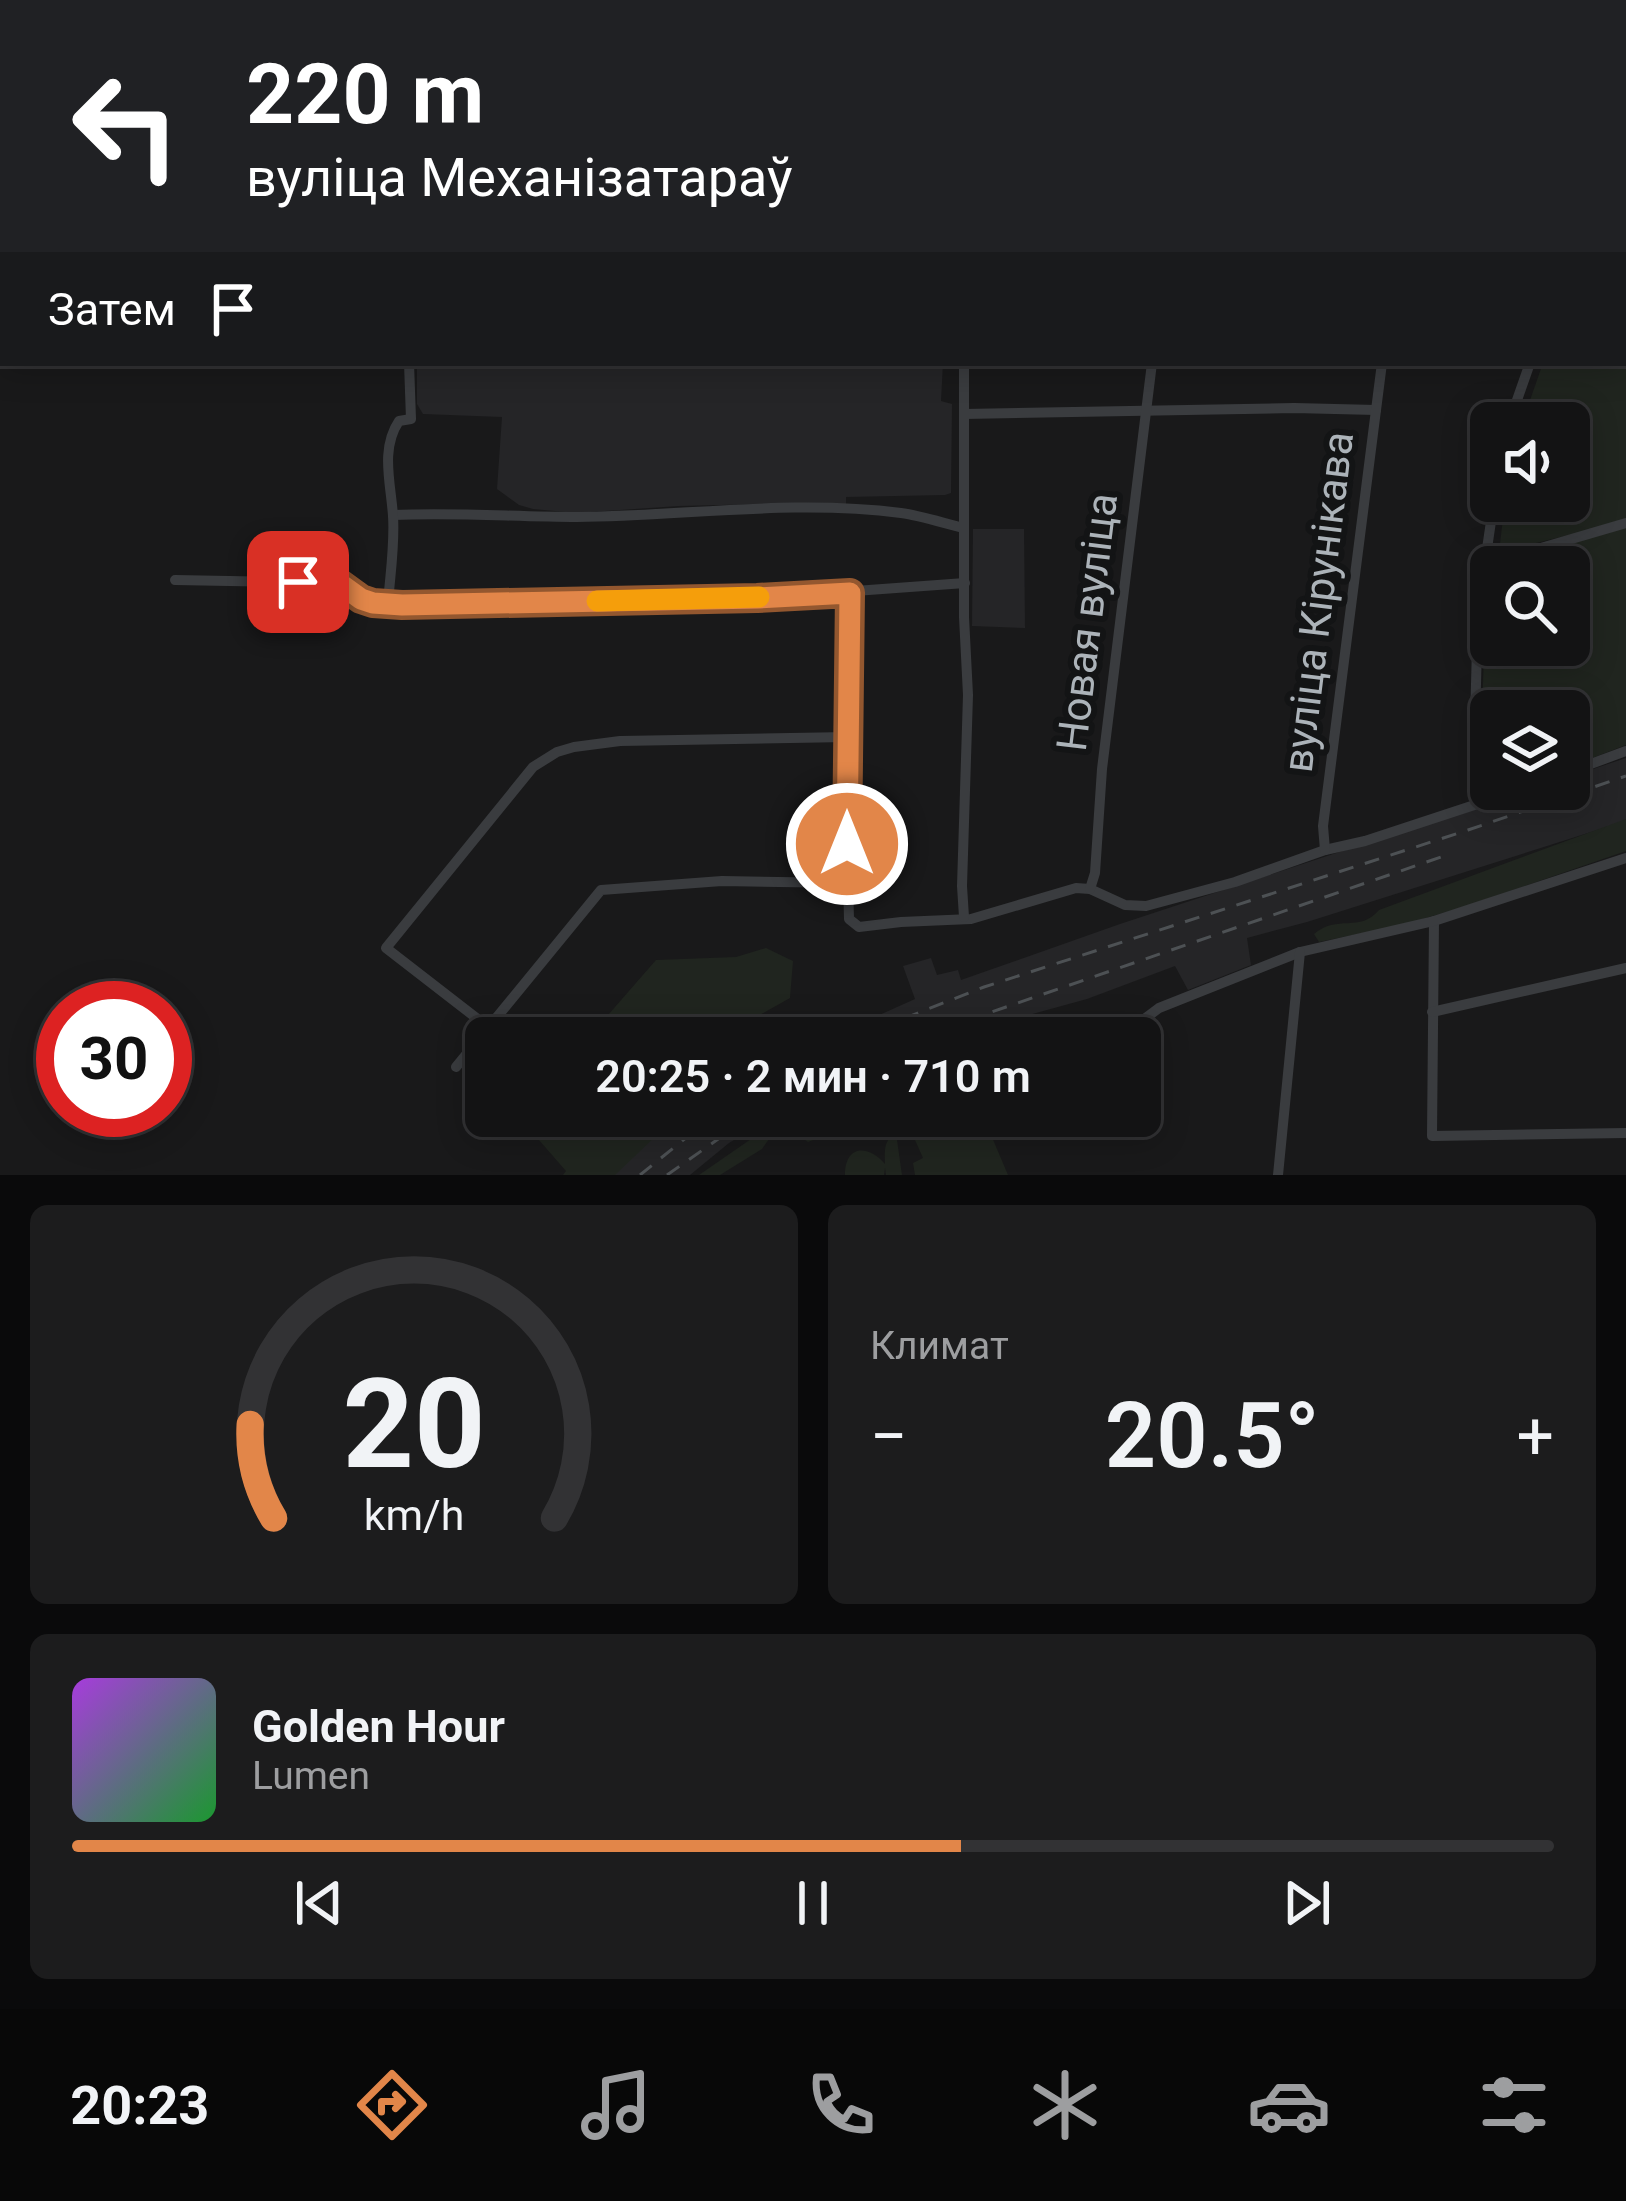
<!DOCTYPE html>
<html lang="ru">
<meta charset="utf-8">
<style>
:root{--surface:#131314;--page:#1c1c1d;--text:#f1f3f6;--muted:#9d9ea0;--line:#323234;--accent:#e28649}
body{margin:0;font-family:Roboto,sans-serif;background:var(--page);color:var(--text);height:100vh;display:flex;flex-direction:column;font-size:45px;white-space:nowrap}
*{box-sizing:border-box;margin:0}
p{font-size:39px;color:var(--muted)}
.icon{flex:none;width:66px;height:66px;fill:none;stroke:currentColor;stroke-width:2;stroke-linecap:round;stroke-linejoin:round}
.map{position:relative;height:1175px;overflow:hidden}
.drawer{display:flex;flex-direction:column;gap:30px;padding:30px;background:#0a0a0b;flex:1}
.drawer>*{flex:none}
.hud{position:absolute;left:0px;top:0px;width:1626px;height:366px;box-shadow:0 6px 30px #0003,0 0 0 3px var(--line);background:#202124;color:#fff;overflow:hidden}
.fabs{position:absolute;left:1470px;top:402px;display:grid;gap:24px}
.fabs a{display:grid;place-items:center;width:120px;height:120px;border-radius:18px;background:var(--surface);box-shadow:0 6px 30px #0003,0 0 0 3px var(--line);font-size:60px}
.speed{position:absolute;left:36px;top:981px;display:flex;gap:24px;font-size:60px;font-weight:700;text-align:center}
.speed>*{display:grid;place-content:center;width:156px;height:156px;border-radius:50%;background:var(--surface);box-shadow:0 6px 30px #0003,0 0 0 3px var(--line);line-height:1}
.speed .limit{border:18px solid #d22;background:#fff;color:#111}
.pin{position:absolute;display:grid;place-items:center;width:102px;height:102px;color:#fff;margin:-51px;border-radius:24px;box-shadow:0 6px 18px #0006}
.me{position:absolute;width:132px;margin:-66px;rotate:0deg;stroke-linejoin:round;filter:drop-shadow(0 0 9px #0008)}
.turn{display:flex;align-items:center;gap:42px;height:252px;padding:0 48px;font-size:54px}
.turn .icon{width:156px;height:156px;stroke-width:2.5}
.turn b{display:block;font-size:84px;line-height:102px}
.then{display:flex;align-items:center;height:114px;padding:0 48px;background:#0003;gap:24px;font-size:45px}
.big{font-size:90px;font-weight:600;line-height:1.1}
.drawer .tile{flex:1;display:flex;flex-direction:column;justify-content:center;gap:18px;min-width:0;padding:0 42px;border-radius:18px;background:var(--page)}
.drawer .dial{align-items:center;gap:0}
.dial svg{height:312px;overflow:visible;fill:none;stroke:var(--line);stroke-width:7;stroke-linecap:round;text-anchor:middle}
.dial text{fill:var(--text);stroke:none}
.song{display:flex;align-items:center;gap:36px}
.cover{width:144px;height:144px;border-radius:18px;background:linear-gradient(135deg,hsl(280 70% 55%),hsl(130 70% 35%))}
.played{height:12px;border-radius:6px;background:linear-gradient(90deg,var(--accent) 60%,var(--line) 60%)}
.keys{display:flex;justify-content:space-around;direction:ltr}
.heat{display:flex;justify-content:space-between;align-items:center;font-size:66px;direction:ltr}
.drawer .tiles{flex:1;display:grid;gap:30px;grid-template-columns:1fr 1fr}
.tile:last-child{grid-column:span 2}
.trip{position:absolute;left:465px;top:1017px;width:696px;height:120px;border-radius:18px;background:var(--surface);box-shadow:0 6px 30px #0003,0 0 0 3px var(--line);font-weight:600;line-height:120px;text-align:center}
.menu{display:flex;height:192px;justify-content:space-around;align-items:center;background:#080808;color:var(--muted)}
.menu .icon{width:84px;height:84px}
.menu .selected{color:var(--accent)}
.menu b{font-size:54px;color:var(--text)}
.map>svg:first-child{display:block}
</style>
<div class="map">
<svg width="1626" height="1175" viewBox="0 0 1626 1175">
<rect width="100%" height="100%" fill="#19191a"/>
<g fill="#252527">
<path d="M417 363H943L941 401 952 404 951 493 945 495 846 497V505L804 503 679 506 576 513 533 509 519 505 497 489 502 417 423 414 417 404Z"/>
<path d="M973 529H1024L1025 628 972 626Z"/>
<path d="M1626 758V821L1307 922 1247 938 1251 965 1188 990 1175 966 1087 999 945 1038H828L915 999 903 966 931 958 937 975 958 970 961 980 1120 924 1531 789H1569V777Z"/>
<path d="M669 1116H774L729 1143 690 1175H601Z"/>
</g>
<g fill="#20251f">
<path d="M1623 309H1626V521L1499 552 1505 501H1569V423H1522L1543 363H1623Z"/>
<path d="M1626 526V745L1569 767V711H1491V789L1481 760 1486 571 1491 570V645H1569V567H1499Z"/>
<path d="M1626 819V851L1470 905 1402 925 1319 942 1314 934C1337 914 1360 933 1379 910Z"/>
<path d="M766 948 793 961 790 998 740 1026 741 1038 776 1019 779 1029 766 1038H588L656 960 736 957Z"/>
<path d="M518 1116H677L615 1175H563L566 1171Z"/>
<path d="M806 1116H873L808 1142 804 1139 803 1118Z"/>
<path d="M928 1116H983L1008 1175H915L913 1163 923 1158 908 1124Z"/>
<path d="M767 1128 769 1139 762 1149 720 1175H699Z"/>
<path d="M896 1133 902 1175H886L885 1168 884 1175H845C845 1144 869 1145 885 1164 885 1150 883 1141 896 1133Z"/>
</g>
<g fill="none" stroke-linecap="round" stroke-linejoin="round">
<g stroke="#3a3c3f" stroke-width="10">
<path d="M318 0 320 3"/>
<path d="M1077 0 1130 3"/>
<path d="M1433 3V0"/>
<path d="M1558 3 1560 0"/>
<path d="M1623 197 1626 193"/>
<path d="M964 414 1294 408 1376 410"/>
<path d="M1509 423 1530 363"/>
<path d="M393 515C455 512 516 517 577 517 685 516 793 499 901 513 922 516 943 523 964 528"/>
<path d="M1486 564 1626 523"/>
<path d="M175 580 339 583C363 600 372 602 402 605L757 598 965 583"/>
<path d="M850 593 846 804 849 919 859 927 901 922 971 919 1076 888 1090 889 1125 905 1146 906 1235 882 1325 850 1365 841 1523 789"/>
<path d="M388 604C390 575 395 545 393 516 391 484 380 449 399 421L411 419 409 363"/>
<path d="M1491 771 1480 769 1474 758 1478 610 1494 501"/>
<path d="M1569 772 1626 751"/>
<path d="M1325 850 1323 826 1382 363"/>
<path d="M1090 889 1095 873 1102 769 1152 363"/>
<path d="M964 917 962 886 968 695 964 617V363"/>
<path d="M1434 921 1432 1136 1626 1133"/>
<path d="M1432 1012 1626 968"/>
<path d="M488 1027 386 948 533 767 557 752 574 747 620 741 848 737"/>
<path d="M1119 1038 1159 1008 1300 952 1434 921 1626 858"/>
<path d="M456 1067 601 890 722 881 848 883"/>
<path d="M1278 1175 1300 952"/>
</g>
<g stroke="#4d5154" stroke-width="3" stroke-dasharray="15 12" stroke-linecap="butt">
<path d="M854 1038 984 987 1468 830 1626 776"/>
<path d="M916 1038 1444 856"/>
<path d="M640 1175 713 1116"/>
<path d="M667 1175 751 1116"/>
</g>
</g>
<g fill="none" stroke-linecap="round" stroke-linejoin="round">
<defs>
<path id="route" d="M298 582 339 583 361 599 373 603 402 605 757 598 850 593 847 844"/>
</defs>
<use href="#route" stroke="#93572f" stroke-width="30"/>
<use href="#route" stroke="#e28649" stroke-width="21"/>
<path stroke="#f59e0b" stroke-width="21" d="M597 601 759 597"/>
</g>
<g text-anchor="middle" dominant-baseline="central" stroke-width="12" stroke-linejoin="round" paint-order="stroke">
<g font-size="42" fill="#acb3b9" stroke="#131415">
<text transform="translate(1318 602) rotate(-83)">вуліца Кірунікава</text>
<text transform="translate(1087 622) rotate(-83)">Новая вуліца</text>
</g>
</g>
</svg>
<div class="fabs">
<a><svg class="icon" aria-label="sound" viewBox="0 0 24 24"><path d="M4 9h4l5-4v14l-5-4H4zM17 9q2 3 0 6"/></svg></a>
<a><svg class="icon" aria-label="search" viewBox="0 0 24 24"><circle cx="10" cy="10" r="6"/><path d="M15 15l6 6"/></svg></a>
<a><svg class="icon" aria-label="layers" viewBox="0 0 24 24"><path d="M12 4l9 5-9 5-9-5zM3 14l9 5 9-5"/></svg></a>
</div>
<div class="speed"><div class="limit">30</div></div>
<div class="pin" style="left:298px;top:582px;background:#d93025"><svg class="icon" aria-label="arrive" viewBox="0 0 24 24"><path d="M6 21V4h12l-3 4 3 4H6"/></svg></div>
<svg class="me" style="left:847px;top:844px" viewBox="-20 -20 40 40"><circle r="17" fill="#e28649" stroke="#fff" stroke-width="3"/><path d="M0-11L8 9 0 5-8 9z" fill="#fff"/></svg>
<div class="trip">20:25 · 2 мин · 710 m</div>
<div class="hud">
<div class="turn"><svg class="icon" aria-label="left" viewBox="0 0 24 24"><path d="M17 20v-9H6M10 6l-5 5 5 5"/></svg><div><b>220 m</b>вуліца Механізатараў</div></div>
<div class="then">Затем<svg class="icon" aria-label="arrive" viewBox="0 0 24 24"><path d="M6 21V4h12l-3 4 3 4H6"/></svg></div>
</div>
</div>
<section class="drawer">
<div class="tiles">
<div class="tile dial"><svg viewBox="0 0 100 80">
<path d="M14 69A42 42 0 1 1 86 69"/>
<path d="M14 69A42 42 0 0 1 8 45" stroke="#e28649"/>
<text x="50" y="56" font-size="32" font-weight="700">20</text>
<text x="50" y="72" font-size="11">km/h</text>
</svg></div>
<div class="tile"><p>Климат</p>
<div class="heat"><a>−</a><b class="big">20.5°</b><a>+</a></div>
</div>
<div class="tile">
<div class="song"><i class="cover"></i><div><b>Golden Hour</b><p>Lumen</p></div></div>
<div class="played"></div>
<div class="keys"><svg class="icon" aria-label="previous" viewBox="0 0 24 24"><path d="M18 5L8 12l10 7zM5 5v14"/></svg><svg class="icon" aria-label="pause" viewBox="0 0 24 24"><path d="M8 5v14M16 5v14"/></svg><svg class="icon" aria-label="next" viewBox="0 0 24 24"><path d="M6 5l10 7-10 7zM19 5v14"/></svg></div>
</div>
</div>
</section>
<nav class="menu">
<b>20:23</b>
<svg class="icon selected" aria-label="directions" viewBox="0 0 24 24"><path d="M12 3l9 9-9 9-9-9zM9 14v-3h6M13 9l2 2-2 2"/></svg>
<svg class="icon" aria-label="music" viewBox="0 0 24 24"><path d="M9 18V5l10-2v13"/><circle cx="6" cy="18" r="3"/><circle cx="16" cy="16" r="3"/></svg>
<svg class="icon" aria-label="phone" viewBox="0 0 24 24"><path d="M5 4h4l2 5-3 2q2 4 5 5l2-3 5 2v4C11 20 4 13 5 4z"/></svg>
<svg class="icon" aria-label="climate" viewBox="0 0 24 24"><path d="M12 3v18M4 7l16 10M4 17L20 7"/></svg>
<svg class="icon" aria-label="car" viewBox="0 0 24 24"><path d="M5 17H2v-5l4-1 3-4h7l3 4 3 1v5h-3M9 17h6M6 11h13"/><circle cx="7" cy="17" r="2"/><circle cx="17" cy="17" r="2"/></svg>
<svg class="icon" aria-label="filters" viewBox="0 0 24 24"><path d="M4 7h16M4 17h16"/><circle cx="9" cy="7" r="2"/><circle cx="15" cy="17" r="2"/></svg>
</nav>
